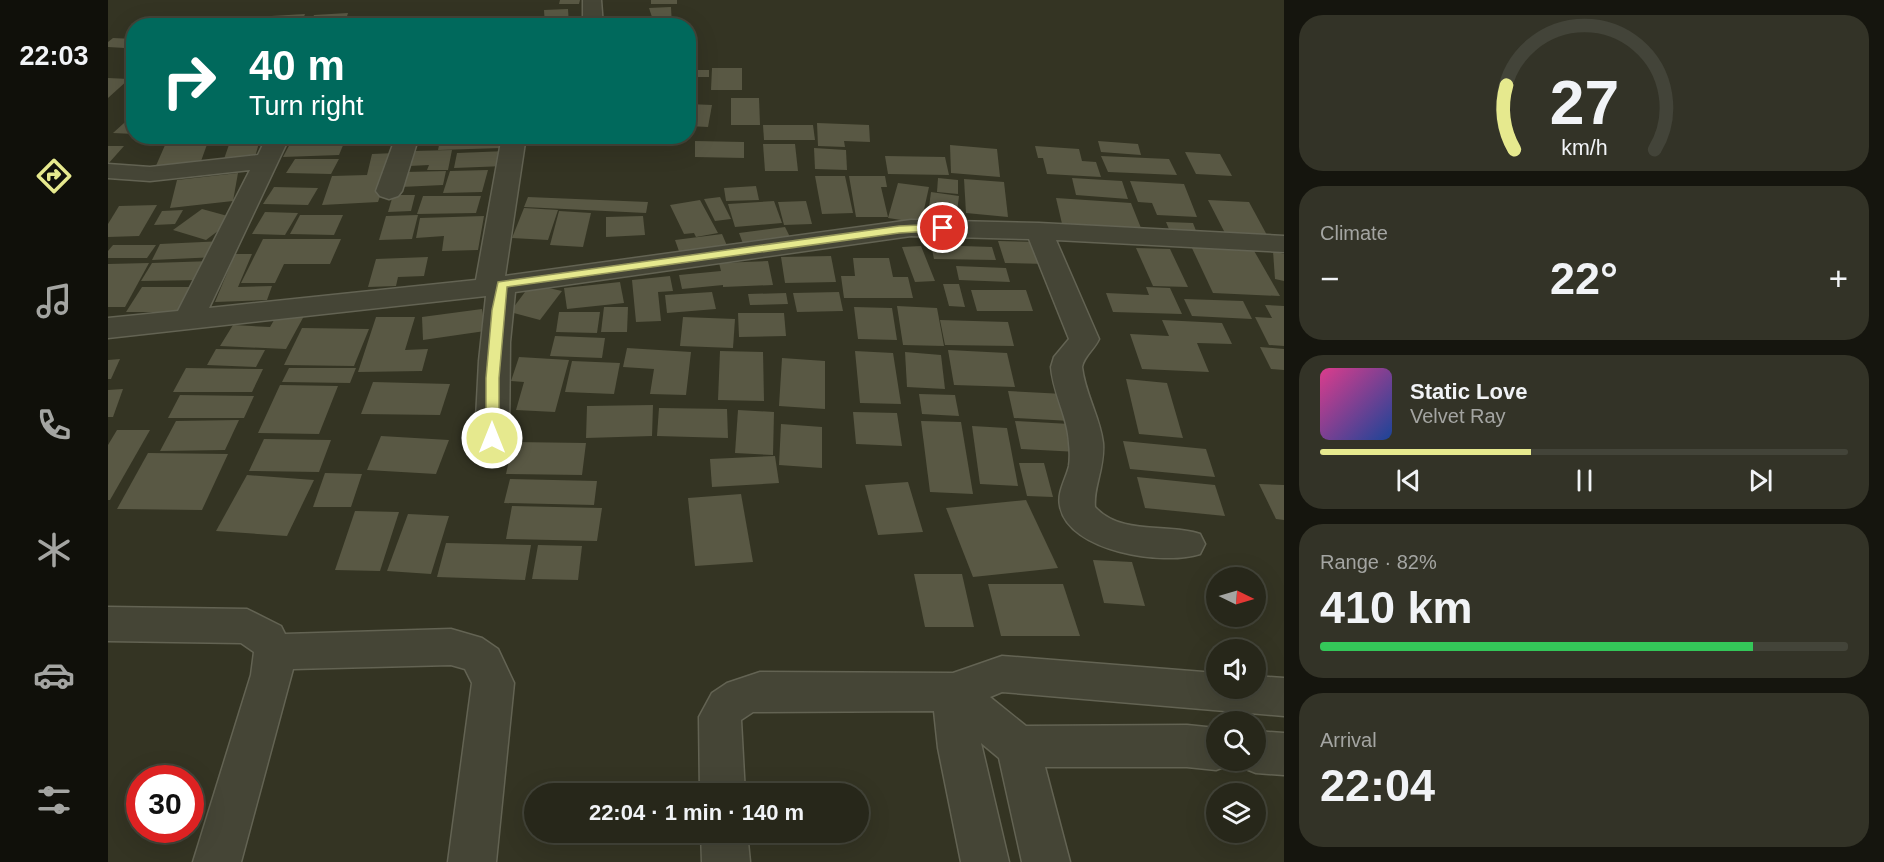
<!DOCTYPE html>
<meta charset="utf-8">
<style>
:root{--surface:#27271a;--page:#333327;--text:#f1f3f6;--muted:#a4a5a2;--line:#434439;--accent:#e6e98e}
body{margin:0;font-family:Arial,sans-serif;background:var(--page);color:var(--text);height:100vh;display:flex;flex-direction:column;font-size:22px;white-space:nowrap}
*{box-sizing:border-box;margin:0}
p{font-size:20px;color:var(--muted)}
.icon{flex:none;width:33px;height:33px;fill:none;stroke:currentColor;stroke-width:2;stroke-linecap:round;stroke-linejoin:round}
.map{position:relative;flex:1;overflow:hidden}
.drawer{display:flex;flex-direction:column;gap:15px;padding:15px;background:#15150e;width:600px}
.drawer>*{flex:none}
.banner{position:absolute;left:18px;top:18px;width:570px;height:126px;border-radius:24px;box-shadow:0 6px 24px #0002,0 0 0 2px var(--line);background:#00695c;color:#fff;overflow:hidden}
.needle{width:39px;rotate:95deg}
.tools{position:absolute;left:1098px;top:567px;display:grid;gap:12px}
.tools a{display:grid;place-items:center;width:60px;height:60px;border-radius:50%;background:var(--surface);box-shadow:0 6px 24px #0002,0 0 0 2px var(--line);font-size:30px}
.speed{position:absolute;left:18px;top:765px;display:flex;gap:12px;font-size:30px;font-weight:700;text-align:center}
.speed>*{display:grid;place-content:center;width:78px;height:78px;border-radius:50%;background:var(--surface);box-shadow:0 6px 24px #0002,0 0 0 2px var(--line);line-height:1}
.speed .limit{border:9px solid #d22;background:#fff;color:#111}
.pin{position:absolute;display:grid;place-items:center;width:51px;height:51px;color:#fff;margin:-26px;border:3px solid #fff;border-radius:50%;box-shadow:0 2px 6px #0007}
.me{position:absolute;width:66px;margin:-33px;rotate:0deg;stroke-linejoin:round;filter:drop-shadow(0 0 4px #0008)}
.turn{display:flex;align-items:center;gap:21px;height:126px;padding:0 24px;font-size:27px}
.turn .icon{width:78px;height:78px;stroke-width:2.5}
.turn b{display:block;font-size:42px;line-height:51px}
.big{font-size:45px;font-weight:700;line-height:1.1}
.drawer .tile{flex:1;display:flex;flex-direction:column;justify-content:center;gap:9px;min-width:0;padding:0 21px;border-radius:24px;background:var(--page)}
.drawer .dial{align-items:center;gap:0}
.dial svg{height:156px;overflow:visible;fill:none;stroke:var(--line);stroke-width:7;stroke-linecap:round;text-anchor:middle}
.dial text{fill:var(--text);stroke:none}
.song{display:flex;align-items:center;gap:18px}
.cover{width:72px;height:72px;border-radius:9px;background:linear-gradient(135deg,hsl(330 70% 55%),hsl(220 70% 35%))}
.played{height:6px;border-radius:3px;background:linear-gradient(90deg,var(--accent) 40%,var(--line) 40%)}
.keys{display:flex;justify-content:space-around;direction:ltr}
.heat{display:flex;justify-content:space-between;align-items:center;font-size:33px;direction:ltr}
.charge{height:9px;border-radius:4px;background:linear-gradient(90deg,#34c759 82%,var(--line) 0)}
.trip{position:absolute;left:416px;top:783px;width:345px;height:60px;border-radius:30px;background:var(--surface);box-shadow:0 6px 24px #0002,0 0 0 2px var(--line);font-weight:700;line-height:60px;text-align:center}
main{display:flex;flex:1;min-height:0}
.dock{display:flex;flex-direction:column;width:108px;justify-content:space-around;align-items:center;background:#10100a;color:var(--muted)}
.dock .icon{width:42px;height:42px}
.dock .active{color:var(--accent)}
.dock b{font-size:27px;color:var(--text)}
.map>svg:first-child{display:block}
</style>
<main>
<nav class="dock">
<b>22:03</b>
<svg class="icon active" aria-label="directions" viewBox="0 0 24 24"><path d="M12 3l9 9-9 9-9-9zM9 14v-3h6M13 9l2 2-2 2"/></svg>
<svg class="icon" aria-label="music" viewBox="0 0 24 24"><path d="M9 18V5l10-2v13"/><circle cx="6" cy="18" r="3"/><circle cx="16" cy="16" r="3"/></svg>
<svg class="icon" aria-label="phone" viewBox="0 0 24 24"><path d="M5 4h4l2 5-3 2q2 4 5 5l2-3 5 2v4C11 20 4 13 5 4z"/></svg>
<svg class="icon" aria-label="climate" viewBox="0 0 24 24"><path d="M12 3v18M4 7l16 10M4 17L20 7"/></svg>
<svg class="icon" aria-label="car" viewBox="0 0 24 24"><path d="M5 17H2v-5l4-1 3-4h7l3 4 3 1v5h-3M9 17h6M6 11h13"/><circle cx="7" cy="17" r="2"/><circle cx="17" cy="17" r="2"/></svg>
<svg class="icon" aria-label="filters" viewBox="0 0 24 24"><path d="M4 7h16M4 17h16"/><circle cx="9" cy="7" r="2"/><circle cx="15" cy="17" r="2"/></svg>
</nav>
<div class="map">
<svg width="1176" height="862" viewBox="0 0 1176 862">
<rect width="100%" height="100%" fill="#343423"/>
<g fill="#595844">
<path d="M452 0H472L471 4H451Z"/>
<rect x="543" y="0" width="26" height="4"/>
<path d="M563 7 564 26H528V24L546 23 541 8Z"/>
<path d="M460 9 461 26H437L436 10Z"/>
<path d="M240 13 236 26H202L206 15Z"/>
<path d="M197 14 193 25 142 26 146 17Z"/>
<path d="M258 16H293L288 26 252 25Z"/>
<path d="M353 20H379L377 26H351Z"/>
<path d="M434 20 433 26H381L382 21Z"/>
<path d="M5 38 26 39V40L17 48 0 47V42Z"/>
<path d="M604 68H634V90H603Z"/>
<path d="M590 70H601V77H589Z"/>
<path d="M0 78 21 79 0 98Z"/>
<path d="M623 98H651L652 125H623Z"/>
<path d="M580 104 604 105 600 127 580 126Z"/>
<path d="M26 114V134L5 133Z"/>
<path d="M709 123 761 125 762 142 736 141 737 147 710 146Z"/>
<path d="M655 125H705L707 140H656Z"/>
<path d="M61 136H102L92 164 47 168Z"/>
<path d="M124 136H153L147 157 116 159Z"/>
<path d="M333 136H395L393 148 330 150Z"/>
<path d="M440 136H503L502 144 438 143Z"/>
<path d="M238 138 231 155 175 157 184 140Z"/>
<path d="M587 141 636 142V158L587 157Z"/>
<path d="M990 141 1030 144 1033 155 993 152Z"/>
<path d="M655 144H687L690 171H657Z"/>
<path d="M842 145 889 149 892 177 843 173Z"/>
<path d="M0 146H16L0 164Z"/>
<path d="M927 146 971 149 974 161 988 162 993 177 939 174 935 158H930Z"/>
<path d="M706 148 738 150 739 170 707 169Z"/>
<path d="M344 150 340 170H319L321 165 301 166 306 151Z"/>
<path d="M399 151 397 166 346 168 349 153Z"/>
<path d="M1077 152 1112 154 1124 176 1088 174Z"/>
<path d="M287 153 270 202 214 205 224 176 259 175 264 154Z"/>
<path d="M777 156 837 157 841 175 780 174Z"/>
<path d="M993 156 1061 159 1069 175 1000 172Z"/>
<path d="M187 159H231L223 174 178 173Z"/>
<path d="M380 170 374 192 335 193 342 171Z"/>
<path d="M338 171 335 185 293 187 297 172Z"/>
<path d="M130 173 125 201 62 208 69 180Z"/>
<path d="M707 176H737L745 213 714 214Z"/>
<path d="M741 176H777L779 187H773L780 217H748Z"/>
<path d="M830 178 850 180V194L829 192Z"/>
<path d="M964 178 1014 181 1020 199 968 195Z"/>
<path d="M856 179 896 182 900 217 858 213Z"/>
<path d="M1022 181 1076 184 1089 217 1049 215 1044 203 1030 202Z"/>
<path d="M790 183 821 187 813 223 780 218Z"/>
<path d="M648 186 651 200 618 201 616 188Z"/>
<path d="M166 187 210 188 200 205 155 204Z"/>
<path d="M823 192 851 196 848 219 820 215Z"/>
<path d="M285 195H307L303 211 280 212Z"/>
<path d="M315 196H373L368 213 309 214Z"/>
<path d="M420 197 540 202 538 213 416 207Z"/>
<path d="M612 197 623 219 607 221 596 199Z"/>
<path d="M948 198 1023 203 1035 233 955 228Z"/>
<path d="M592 200 610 233 588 237 586 233 576 234 562 205Z"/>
<path d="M1100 200 1141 202 1160 237 1118 235Z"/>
<path d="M666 201 674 223 627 227 620 204Z"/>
<path d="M698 201 704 224 676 225 670 202Z"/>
<path d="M49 205 31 236 0 237V224L11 206Z"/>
<path d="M416 208 450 210 440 240 404 238Z"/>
<path d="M94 209 127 218 98 240 65 230Z"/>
<path d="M75 210 67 224 46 225 54 211Z"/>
<path d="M451 211 483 213 475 247 442 245Z"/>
<path d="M157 212 190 213 177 235 144 234Z"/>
<path d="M192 215H235L226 235 182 234Z"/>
<path d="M310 215 304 239 271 240 278 216Z"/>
<path d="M376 216 370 250 334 251 336 236 308 238 312 218Z"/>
<path d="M535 216 537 235 498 237V217Z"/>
<path d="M1058 222 1085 223 1090 236 1063 234Z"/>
<path d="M677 227 685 243 637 249 631 233Z"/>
<path d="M614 234 620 248 572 254 567 240Z"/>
<path d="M155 239H233L222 264H176L167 283H133Z"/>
<path d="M116 241 109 257 44 260 52 244Z"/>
<path d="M890 241 931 242 939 264 897 263Z"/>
<path d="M5 245H48L39 258H0V251Z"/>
<path d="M823 245 884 247 888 260 826 259Z"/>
<path d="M813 246 827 281 807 282 794 247Z"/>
<path d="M1083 246 1145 249 1172 296 1105 293Z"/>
<path d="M1028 248 1062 249 1080 287 1045 286Z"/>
<path d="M1165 251 1176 254V281L1167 279Z"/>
<path d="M127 254H144L130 287 164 286 159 300 107 302Z"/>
<path d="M723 256 728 282 677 283 673 257Z"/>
<path d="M320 257 316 276 290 277 288 286 260 287 268 259Z"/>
<path d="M745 258H781L785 277H800L805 298H736L733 276H747Z"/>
<path d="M105 261 95 280 33 281 44 263Z"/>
<path d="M660 261 665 285 615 287V285L574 289 571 275 613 271 611 263Z"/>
<path d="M41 263 17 307H0V264Z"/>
<path d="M848 266 898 268 902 282 851 280Z"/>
<path d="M562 276 565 291 550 292 553 321 528 322 524 280Z"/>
<path d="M512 282 516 303 459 309 456 288Z"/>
<path d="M423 284 454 291 432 320 402 312Z"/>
<path d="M835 284H851L857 307 841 306Z"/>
<path d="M34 287H94L80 312H18Z"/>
<path d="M1038 287 1062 288 1074 314 1005 312 998 293 1041 295Z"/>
<path d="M863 290H918L925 311H869Z"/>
<path d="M604 292 608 309 559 313 557 295Z"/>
<path d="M731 292 735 311 689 312 685 293Z"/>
<path d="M678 293 680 304 642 305 640 294Z"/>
<path d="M1076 299 1135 301 1144 319 1084 316Z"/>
<path d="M1157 305 1176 306V346L1161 345 1147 317 1164 318Z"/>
<path d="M789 306 829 308 836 346 795 345Z"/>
<path d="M496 307H520L519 332H493Z"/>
<path d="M746 307 784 308 789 340 750 339Z"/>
<path d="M374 309 377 331 315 340 314 317Z"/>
<path d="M451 312H492L489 333 448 332Z"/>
<path d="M630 313H676L678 336 631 337Z"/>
<path d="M169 315 196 316 178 349 112 346 125 325 162 327Z"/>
<path d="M268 317H307L297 350 320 349 314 371 250 372Z"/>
<path d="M575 317 627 319 625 348 572 346Z"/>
<path d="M832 320 900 322 906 346 837 345Z"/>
<path d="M1054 320 1114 323 1124 344 1089 343 1101 372 1034 369 1022 334 1061 336Z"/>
<path d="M194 328 261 329 246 366 176 365Z"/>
<path d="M447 336 497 338 494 358 442 356Z"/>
<path d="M1152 347 1176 349V370L1163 369Z"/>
<path d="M519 348 583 352 578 395 542 394 546 369 515 367Z"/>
<path d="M108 349 157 350 148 367 99 365Z"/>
<path d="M840 350 899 353 907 387 846 385Z"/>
<path d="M612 351 655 352 656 401 610 400Z"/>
<path d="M747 351 785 353 793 404 752 403Z"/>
<path d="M797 352 833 355 837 389 799 387Z"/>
<path d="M411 357 461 360 447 412 408 410 416 382 403 381Z"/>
<path d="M674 358 717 361V409L671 406Z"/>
<path d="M12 359 3 379H0V360Z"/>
<path d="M464 361 512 363 506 394 457 392Z"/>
<path d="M78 368 155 369 144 392H65Z"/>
<path d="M181 368H248L242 383 174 382Z"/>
<path d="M1018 379 1059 383 1075 438 1031 434Z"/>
<path d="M265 382 342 384 332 415 253 414Z"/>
<path d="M172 385 230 386 211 434 150 433Z"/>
<path d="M15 389 5 417H0V390Z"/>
<path d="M900 391 956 394 963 421 906 418Z"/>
<path d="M811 394 847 395 851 416 814 414Z"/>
<path d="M72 395 146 396 136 418H60Z"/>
<path d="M545 405 544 436 478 438 479 406Z"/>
<path d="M551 408 619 409 620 438 549 436Z"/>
<path d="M630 410 666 412 665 455 627 453Z"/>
<path d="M745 412 789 413 794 446 748 444Z"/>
<path d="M131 420 117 450 52 451 68 421Z"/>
<path d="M813 421 853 422 865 494 822 492Z"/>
<path d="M907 421 962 424 970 452 913 449Z"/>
<path d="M673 424 714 427V468L671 465Z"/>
<path d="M864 426 899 428 910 486 872 484Z"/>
<path d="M9 430H42L2 500H0V445Z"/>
<path d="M273 436 341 440 328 474 259 470Z"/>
<path d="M156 439 223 440 211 472 141 471Z"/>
<path d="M1015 441 1098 449 1107 477 1022 469Z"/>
<path d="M405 442 478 443 474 475 398 474Z"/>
<path d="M40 453 120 454 94 510 9 509Z"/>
<path d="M667 456 671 483 604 487 602 459Z"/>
<path d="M911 463H936L945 497 919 496Z"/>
<path d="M217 473 254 474 243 507H205Z"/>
<path d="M139 475 206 480 179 536 108 531Z"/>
<path d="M1029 477 1107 485 1117 516 1037 508Z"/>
<path d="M402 479 489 481 486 505 396 503Z"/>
<path d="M800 482 815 532 770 535 757 485Z"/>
<path d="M1151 484 1176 485V520L1168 519Z"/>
<path d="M633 494 645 562 587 566 580 498Z"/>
<path d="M918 500 950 568 865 577 838 508Z"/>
<path d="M404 506 494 508 489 541 398 539Z"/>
<path d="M247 511 291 512 272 571 227 570Z"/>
<path d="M300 514 341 516 323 574 279 571Z"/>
<path d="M338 543 423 545 417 580 329 577Z"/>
<path d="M430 545 474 546 470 580 424 579Z"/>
<path d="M985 560 1024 562 1037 606 996 603Z"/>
<path d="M806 574H854L866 627H817Z"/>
<path d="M880 584H955L972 636H893Z"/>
</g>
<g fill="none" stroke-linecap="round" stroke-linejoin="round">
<defs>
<g id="minor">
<path d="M475 0H493L495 26H475Z"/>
<path d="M159 136H182L101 308 368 280 394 136H418L397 276 803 220 931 223 1176 236V252L948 240 991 339C986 350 976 356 974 367 977 394 992 417 995 443 997 468 985 487 987 507 1013 536 1060 523 1092 534L1097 544 1092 554C1056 566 960 552 952 506 949 492 958 479 961 466 962 459 962 451 961 443 960 417 945 394 943 367L946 357 961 339 921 239 803 236 407 292 402 342 401 438 396 447 384 450 372 447 367 438 371 361 378 296 0 338V318L70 311 142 170 42 181 0 178V164L42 167 150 155Z"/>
<path d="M288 136H311L294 191 290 196 281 199 272 196 268 191Z"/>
<path d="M0 607 139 609 173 626 177 634 343 629 374 638 390 649 406 683 388 862H340L364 683 357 669 343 665 185 669 133 862H85L143 675 146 652 133 643 0 641Z"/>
<path d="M894 656 1108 673V688H1148V676L1176 678V716L894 692 882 697 918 726 1079 725 1108 728V760H1125L1123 764 1108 770 1079 767H937L962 862H914L891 758 873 743 901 862H853L830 748 826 711 645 712 633 720 637 794H592L591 717 604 693 619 683 652 672 845 673Z"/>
<path d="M1148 731 1176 733V775L1148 773 1133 767 1130 760H1148Z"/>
<path d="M593 832H639L642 862H594Z"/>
</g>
</defs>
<use href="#minor" stroke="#636353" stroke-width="3"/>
<use href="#minor" fill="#454536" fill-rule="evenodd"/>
</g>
<path fill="#e6e98e" stroke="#96975c" stroke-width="1.5" d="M835 224 839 225V230L791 233 399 287 391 378V438L384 443 378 438V378L384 310 390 282 791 226Z"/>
</svg>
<div class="tools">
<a><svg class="needle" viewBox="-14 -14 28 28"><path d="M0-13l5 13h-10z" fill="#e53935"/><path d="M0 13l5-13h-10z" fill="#a4a5a2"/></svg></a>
<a><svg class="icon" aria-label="sound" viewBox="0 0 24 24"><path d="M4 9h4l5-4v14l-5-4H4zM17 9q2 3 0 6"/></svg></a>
<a><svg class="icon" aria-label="search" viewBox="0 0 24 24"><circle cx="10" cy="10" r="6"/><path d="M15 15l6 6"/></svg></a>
<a><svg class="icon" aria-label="layers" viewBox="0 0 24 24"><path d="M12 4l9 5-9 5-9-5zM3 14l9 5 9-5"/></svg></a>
</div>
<div class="speed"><div class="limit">30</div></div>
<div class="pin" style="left:835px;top:228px;background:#d93025"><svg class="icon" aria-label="arrive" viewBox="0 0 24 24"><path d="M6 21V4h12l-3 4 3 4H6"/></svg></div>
<svg class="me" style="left:384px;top:438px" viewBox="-20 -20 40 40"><circle r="17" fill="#e6e98e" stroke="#fff" stroke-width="3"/><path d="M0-11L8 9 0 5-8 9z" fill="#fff"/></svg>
<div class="trip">22:04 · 1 min · 140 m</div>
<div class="banner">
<div class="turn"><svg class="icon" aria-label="right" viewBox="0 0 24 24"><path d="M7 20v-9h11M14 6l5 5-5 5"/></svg><div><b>40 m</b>Turn right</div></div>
</div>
</div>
<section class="drawer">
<div class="tile dial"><svg viewBox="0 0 100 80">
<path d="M14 69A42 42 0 1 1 86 69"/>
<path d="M14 69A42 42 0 0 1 10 36" stroke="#e6e98e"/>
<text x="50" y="56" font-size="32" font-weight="700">27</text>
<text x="50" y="72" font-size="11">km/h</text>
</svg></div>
<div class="tile"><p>Climate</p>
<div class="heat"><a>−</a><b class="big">22°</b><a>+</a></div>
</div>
<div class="tile">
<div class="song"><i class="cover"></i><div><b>Static Love</b><p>Velvet Ray</p></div></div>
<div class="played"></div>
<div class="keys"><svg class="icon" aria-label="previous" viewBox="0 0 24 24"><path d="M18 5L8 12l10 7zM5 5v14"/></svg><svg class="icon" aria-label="pause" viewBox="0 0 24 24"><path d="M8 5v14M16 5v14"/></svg><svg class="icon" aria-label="next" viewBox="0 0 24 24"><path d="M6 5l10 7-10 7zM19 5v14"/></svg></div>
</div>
<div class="tile"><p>Range · 82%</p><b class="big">410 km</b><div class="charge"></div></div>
<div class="tile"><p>Arrival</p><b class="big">22:04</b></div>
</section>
</main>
